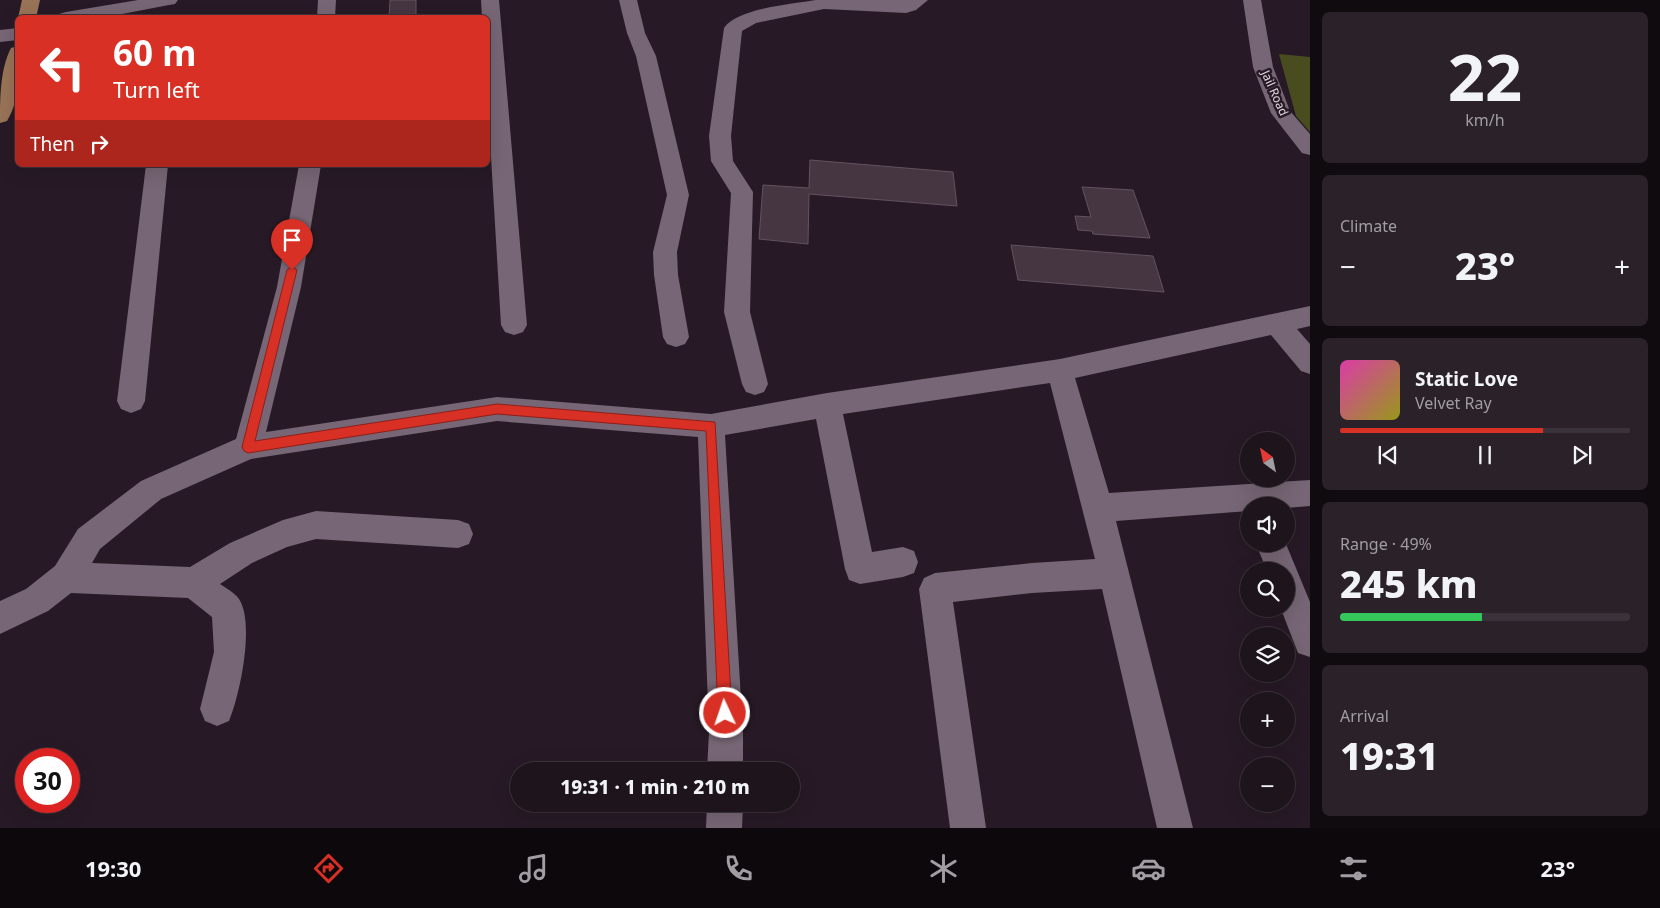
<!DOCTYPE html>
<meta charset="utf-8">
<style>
:root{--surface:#1d141c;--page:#2a2129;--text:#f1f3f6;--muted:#a09ea3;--line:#3b333b;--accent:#d93025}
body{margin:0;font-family:"Noto Sans",sans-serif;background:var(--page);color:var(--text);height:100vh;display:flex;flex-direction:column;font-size:19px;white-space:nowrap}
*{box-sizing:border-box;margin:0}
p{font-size:16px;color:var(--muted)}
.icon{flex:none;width:28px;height:28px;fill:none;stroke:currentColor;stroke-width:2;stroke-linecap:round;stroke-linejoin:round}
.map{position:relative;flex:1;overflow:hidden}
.details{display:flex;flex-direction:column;gap:12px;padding:12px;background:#100b0f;width:350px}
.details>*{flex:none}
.guide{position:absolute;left:15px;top:15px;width:475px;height:152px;border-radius:8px;box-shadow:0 5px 20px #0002,0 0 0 1px var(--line);background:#d93025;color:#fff;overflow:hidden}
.needle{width:32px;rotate:327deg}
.controls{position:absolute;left:1240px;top:432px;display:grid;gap:10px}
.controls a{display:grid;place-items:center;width:55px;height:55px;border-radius:50%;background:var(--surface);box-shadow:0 5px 20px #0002,0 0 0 1px var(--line);font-size:25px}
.speed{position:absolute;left:15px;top:748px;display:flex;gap:10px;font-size:25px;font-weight:700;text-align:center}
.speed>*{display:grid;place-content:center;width:65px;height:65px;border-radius:50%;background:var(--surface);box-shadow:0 5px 20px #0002,0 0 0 1px var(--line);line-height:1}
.speed .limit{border:8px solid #d22;background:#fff;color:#111}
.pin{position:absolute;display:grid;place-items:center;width:42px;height:42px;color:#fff;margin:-51px -21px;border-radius:50% 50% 50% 0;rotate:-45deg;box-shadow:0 0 5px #0007}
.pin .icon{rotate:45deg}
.me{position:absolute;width:55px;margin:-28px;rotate:357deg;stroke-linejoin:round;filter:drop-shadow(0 0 4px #0008)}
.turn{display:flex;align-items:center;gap:18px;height:105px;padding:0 15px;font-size:22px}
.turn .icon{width:65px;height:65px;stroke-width:2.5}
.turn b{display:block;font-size:35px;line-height:42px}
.then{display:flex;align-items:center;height:48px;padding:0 15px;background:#0003;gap:10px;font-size:19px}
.big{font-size:38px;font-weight:800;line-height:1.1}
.details .card{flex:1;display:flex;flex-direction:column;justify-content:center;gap:8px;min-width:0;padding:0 18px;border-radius:8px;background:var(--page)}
.details .dial{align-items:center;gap:0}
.dial b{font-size:65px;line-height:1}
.song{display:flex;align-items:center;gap:15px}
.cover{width:60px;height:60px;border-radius:8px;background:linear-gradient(135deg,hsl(320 70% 55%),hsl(60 70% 35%))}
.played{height:5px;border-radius:2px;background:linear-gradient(90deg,var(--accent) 70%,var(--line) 70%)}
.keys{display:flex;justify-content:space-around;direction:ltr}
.heat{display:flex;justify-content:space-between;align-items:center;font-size:28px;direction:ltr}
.charge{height:8px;border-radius:4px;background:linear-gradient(90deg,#34c759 49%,var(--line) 0)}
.trip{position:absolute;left:510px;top:762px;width:290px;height:50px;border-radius:25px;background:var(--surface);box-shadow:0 5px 20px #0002,0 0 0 1px var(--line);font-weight:800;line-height:50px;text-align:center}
.tabs{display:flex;height:80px;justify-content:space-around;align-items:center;background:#0c080b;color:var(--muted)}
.tabs .icon{width:35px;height:35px}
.tabs .on{color:var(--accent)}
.tabs b{font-size:22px;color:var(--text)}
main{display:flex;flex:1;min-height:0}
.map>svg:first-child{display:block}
</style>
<main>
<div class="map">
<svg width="1310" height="828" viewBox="0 0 1310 828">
<rect width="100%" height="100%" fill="#271a26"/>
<path fill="#484c1f" d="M1279 54 1310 57V132L1296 116Z"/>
<g fill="#463642" stroke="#63525f">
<path d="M390 0H416V18H389Z"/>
<path d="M810 160 953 172 957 206 809 194 808 244 759 239 763 185 809 188Z"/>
<path d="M1082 187 1133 190 1150 238 1093 234 1092 231 1078 230 1075 216 1091 217Z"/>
<path d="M1011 245 1153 256 1164 292 1018 280Z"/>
</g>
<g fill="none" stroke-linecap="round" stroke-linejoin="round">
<g fill="#776675" fill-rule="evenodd">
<path d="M138 0H178L175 4 169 5 101 18H57L59 14 66 12Z"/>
<path d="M318 0H336L335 18H317Z"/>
<path d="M481 0H499L527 325 523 332 514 335 505 332 501 325 488 106V18H482Z"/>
<path d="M619 0H637L645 33 656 56 689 195 677 252 678 275 689 337 685 344 676 347 667 344 663 337 654 275 653 252 667 195 636 56 627 33Z"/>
<path d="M816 0H928L916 10 906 13 824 9 756 23 742 31 731 136 733 161 753 192 750 312 768 384 764 392 755 395 746 392 742 384 724 312 731 193 711 161 709 136 724 28C737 8 793 4 816 0Z"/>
<path d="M1243 0H1261L1273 67 1290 111 1310 134V155L1302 153 1271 113 1253 67Z"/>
<path d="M18 28V40L0 42V30Z"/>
<path d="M146 165H168L145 401 141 409 131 413 121 409 117 401Z"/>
<path d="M299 165H321L301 287 266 432 497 397 711 414 827 393 1060 359 1310 306V326L1297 329 1310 344V374L1301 371 1271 335 1075 378 1109 493 1310 480V506L1286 508V506H1249V511L1116 521 1193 828H1157L1102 589 1032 593 953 602 986 828H950L919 589 924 578 935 573 1032 563 1095 559 1050 383 843 414 872 552 903 547 914 551 918 562 914 573 903 577 860 584 849 580 845 569 816 419 725 435 743 732V771H707L709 732 698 437 497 421 251 459 161 499 100 549 92 563 190 567 230 543 283 520 316 511 458 520 469 524 473 534 469 544 458 548 316 539 287 547 252 563 220 584C226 588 235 593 239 599 255 623 240 695 229 721L217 726 205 721 200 709 214 652 212 617 188 598 71 593 48 611 0 634V601L26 589 55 566 78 529 141 481 236 439 277 287Z"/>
<path d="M1256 544H1286L1310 602V657L1298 653 1281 609H1286V571H1267Z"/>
<path d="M707 804H743L742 828H706Z"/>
</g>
<g fill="#987357" fill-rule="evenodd">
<path d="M22 0H40L36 18H18Z"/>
<path d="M18 46C18 70 21 99 7 121L0 123C0 99 0 69 11 48Z"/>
</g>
</g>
<path fill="#d93025" stroke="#8d1f18" d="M292 266 297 270 255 441 497 404 715 422 732 713 730 718 725 720 720 718 718 713 706 431 497 414 248 453 244 451 242 447 287 270Z"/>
<g text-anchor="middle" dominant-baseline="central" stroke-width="5" stroke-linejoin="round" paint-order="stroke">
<g font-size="12" fill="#e1d7df" stroke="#271a26">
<text transform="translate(1275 93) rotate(66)">Jail Road</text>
</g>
</g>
</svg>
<div class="controls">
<a><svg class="needle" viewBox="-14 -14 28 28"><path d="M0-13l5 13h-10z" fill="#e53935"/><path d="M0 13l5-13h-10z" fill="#a09ea3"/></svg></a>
<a><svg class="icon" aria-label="sound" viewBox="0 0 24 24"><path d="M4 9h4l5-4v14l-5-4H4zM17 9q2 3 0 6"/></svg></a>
<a><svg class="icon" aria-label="search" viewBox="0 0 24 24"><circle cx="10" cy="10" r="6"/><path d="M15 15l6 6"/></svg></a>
<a><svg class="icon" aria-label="layers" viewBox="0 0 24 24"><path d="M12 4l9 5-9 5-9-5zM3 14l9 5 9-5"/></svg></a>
<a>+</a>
<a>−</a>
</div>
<div class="speed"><div class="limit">30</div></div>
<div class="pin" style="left:292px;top:270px;background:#d93025"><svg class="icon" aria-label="arrive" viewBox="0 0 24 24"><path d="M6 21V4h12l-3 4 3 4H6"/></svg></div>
<svg class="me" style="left:725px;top:713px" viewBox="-20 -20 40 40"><circle r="17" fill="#d93025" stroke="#fff" stroke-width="3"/><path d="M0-11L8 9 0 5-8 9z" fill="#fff"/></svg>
<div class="trip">19:31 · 1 min · 210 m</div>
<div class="guide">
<div class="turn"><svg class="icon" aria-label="left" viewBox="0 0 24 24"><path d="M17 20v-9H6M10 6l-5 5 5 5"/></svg><div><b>60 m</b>Turn left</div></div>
<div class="then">Then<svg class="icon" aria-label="right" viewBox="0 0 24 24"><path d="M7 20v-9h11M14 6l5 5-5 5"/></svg></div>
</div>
</div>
<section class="details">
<div class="card dial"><b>22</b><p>km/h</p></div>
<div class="card"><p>Climate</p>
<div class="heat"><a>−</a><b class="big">23°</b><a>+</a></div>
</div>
<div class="card">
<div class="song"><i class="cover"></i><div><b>Static Love</b><p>Velvet Ray</p></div></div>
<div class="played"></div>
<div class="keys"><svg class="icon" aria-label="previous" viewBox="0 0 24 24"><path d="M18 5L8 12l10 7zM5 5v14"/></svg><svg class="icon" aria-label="pause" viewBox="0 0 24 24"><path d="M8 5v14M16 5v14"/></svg><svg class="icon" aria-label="next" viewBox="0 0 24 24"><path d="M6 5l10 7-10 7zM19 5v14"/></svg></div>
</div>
<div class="card"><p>Range · 49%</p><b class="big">245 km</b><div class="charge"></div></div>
<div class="card"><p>Arrival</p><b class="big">19:31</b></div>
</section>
</main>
<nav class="tabs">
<b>19:30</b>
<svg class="icon on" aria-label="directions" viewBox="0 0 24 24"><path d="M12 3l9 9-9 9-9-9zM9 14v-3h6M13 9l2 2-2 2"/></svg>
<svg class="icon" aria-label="music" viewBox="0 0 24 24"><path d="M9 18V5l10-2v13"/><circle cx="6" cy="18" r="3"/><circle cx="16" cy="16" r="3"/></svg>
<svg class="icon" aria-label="phone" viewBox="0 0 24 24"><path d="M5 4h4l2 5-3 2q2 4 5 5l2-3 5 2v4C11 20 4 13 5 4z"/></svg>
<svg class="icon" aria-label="climate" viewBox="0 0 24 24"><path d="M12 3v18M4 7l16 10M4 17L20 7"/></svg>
<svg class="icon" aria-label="car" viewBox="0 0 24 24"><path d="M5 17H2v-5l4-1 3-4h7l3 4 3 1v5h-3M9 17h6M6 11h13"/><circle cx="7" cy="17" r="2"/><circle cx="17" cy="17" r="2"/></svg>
<svg class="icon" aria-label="filters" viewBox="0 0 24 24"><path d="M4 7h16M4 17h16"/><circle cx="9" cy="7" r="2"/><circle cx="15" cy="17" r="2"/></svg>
<b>23°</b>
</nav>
